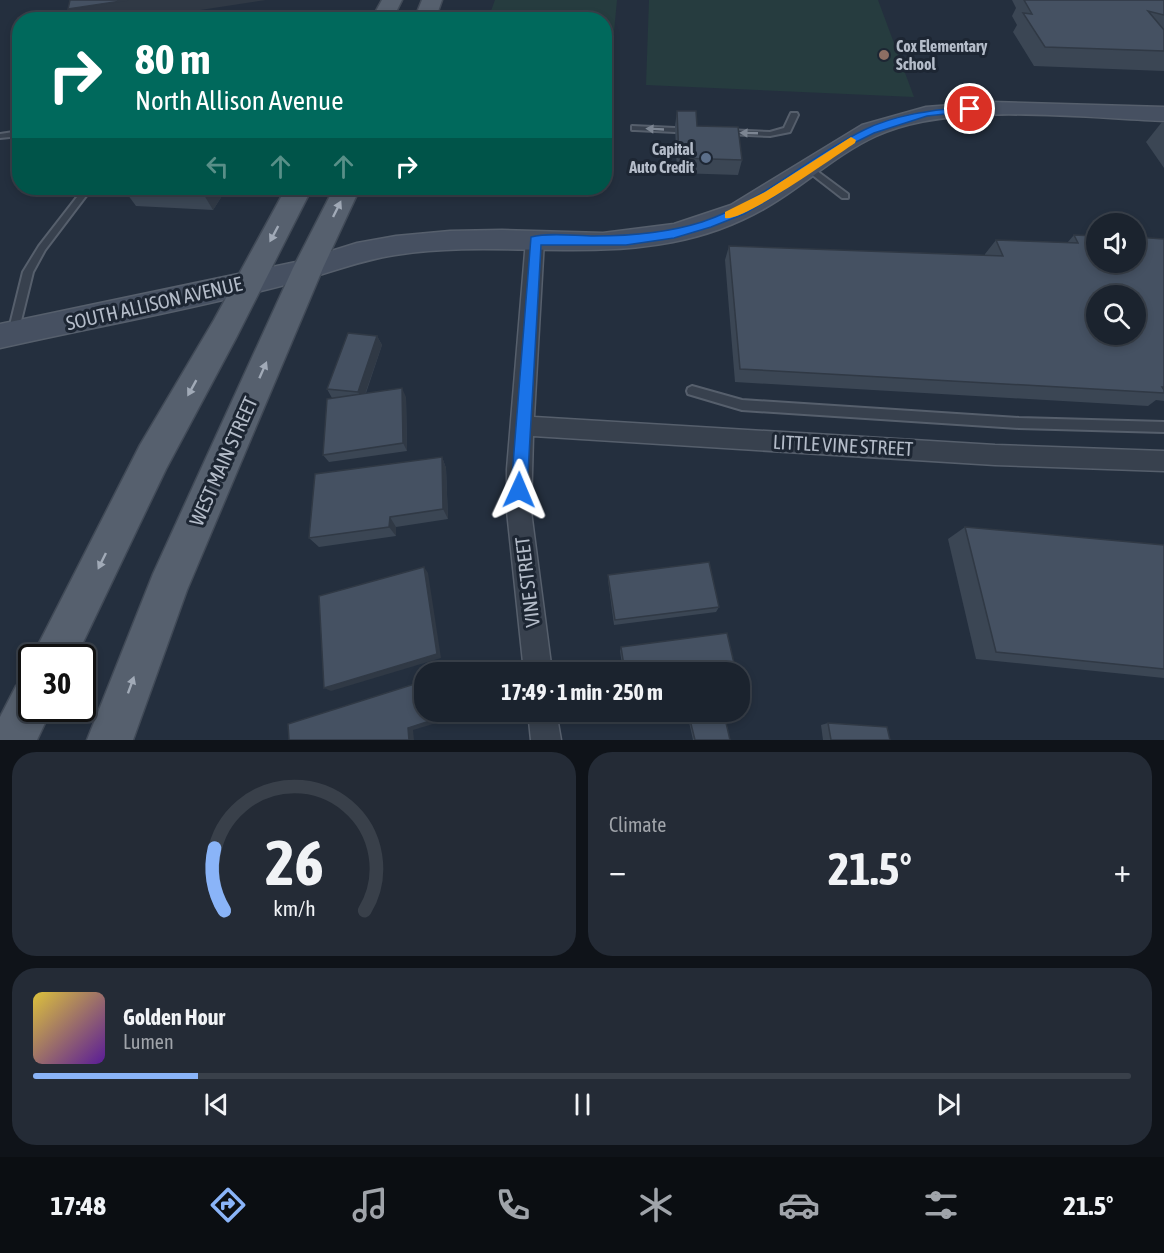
<!DOCTYPE html>
<meta charset="utf-8">
<style>
:root{--surface:#1b232e;--page:#242b36;--text:#f1f3f6;--muted:#a0a4aa;--line:#39404a;--accent:#8ab4f8}
body{margin:0;font-family:"Asap Condensed",sans-serif;background:var(--page);color:var(--text);height:100vh;display:flex;flex-direction:column;font-size:22px;white-space:nowrap}
*{box-sizing:border-box;margin:0}
p{font-size:20px;color:var(--muted)}
.icon{flex:none;width:33px;height:33px;fill:none;stroke:currentColor;stroke-width:2;stroke-linecap:round;stroke-linejoin:round}
.map{position:relative;height:740px;overflow:hidden}
.side{display:flex;flex-direction:column;gap:12px;padding:12px;background:#0f1319;flex:1}
.side>*{flex:none}
.top-card{position:absolute;left:12px;top:12px;width:600px;height:183px;border-radius:24px;box-shadow:0 3px 9px #0003,0 0 0 2px var(--line);background:#00695c;color:#fff;overflow:hidden}
.tools{position:absolute;left:1086px;top:213px;display:grid;gap:12px}
.tools a{display:grid;place-items:center;width:60px;height:60px;border-radius:50%;background:var(--surface);box-shadow:0 3px 9px #0003,0 0 0 2px var(--line);font-size:30px}
.speed{position:absolute;left:18px;top:644px;display:flex;gap:12px;font-size:30px;font-weight:700;text-align:center}
.speed>*{display:grid;place-content:center;width:78px;height:78px;border-radius:50%;background:var(--surface);box-shadow:0 3px 9px #0003,0 0 0 2px var(--line);line-height:1}
.speed .limit{border:3px solid #111;border-radius:9px;background:#fff;color:#111}
.pin{position:absolute;display:grid;place-items:center;width:51px;height:51px;color:#fff;margin:-26px;border:3px solid #fff;border-radius:50%;box-shadow:0 2px 6px #0007}
.me{position:absolute;width:66px;margin:-33px;rotate:1deg;stroke-linejoin:round;filter:drop-shadow(0 0 4px #0008)}
.turn{display:flex;align-items:center;gap:21px;height:126px;padding:0 24px;font-size:27px}
.turn .icon{width:78px;height:78px;stroke-width:2.5}
.turn b{display:block;font-size:42px;line-height:51px}
.lanes{display:flex;align-items:center;height:57px;padding:0 24px;background:#0003;justify-content:center;gap:30px;direction:ltr}
.lanes .off{opacity:.35}
.big{font-size:45px;font-weight:700;line-height:1.1}
.side .tile{flex:1;display:flex;flex-direction:column;justify-content:center;gap:9px;min-width:0;padding:0 21px;border-radius:24px;background:var(--page)}
.side .dial{align-items:center;gap:0}
.dial svg{height:156px;overflow:visible;fill:none;stroke:var(--line);stroke-width:7;stroke-linecap:round;text-anchor:middle}
.dial text{fill:var(--text);stroke:none}
.song{display:flex;align-items:center;gap:18px}
.cover{width:72px;height:72px;border-radius:9px;background:linear-gradient(135deg,hsl(50 70% 55%),hsl(270 70% 35%))}
.played{height:6px;border-radius:3px;background:linear-gradient(90deg,var(--accent) 15%,var(--line) 15%)}
.keys{display:flex;justify-content:space-around;direction:ltr}
.heat{display:flex;justify-content:space-between;align-items:center;font-size:33px;direction:ltr}
.side .tiles{flex:1;display:grid;gap:12px;grid-template-columns:1fr 1fr}
.tile:last-child{grid-column:span 2}
.trip{position:absolute;left:414px;top:662px;width:336px;height:60px;border-radius:24px;background:var(--surface);box-shadow:0 3px 9px #0003,0 0 0 2px var(--line);font-weight:700;line-height:60px;text-align:center}
.tab-bar{display:flex;height:96px;justify-content:space-around;align-items:center;background:#0b0e12;color:var(--muted)}
.tab-bar .icon{width:42px;height:42px}
.tab-bar .selected{color:var(--accent)}
.tab-bar b{font-size:27px;color:var(--text)}
.map>svg:first-child{display:block}
</style>
<div class="map">
<svg width="1164" height="740" viewBox="0 0 1164 740">
<rect width="100%" height="100%" fill="#242f3e"/>
<g fill="#263c3f">
<path d="M495 0H617L609 85H605L604 20 488 19Z"/>
<path d="M649 0H878L914 97 646 85Z"/>
</g>
<g fill="none" stroke-linecap="round" stroke-linejoin="round">
<defs>
<g id="lane">
<path d="M791 113H797L798 115 790 132 770 136 727 134 723 132 727 130 770 132 784 128Z"/>
<path d="M632 126 675 128 679 130 675 132 635 130H632Z"/>
<path d="M20 131V136L0 138V134Z"/>
<path d="M809 165 848 194V198H842L806 170V166Z"/>
<path d="M84 188H92L45 250 33 272 18 333 17 336H9L8 333 23 272 39 246Z"/>
<path d="M692 386 742 400 1019 418 1164 422V432L1019 428 742 410 688 394 687 391 688 388Z"/>
</g>
<g id="street">
<path d="M535 234 541 235 544 240 534 417 995 445 1164 451V471L995 465 533 436 531 511 552 672H524L507 511V469L526 240 529 235Z"/>
<path d="M528 711H556L561 740H531Z"/>
</g>
<path id="secondary" d="M991 102 1164 107V121C1082 118 950 101 876 136 841 152 811 179 780 199 748 220 710 235 673 242 581 260 488 240 395 255 361 260 329 273 296 282 199 308 98 326 0 348V324L296 262 357 243 396 236 450 231 502 230 603 233 674 224 731 205 862 125 926 107Z"/>
<g id="primary">
<path d="M382 0H402L392 20H371Z"/>
<path d="M422 0H442L435 20H414Z"/>
<path d="M286 188H312L236 338 166 469 76 657H32L140 445 214 320Z"/>
<path d="M334 188H360L323 268 187 590 133 740H87L153 574 293 268Z"/>
<path d="M32 680V708H52L37 740H0V717L16 686Z"/>
</g>
</defs>
<use href="#lane" stroke="#565f6c" stroke-width="4"/>
<use href="#street" stroke="#565f6c" stroke-width="3"/>
<use href="#secondary" stroke="#565f6c" stroke-width="3"/>
<use href="#primary" stroke="#414a57" stroke-width="3"/>
<use href="#lane" fill="#38414e" fill-rule="evenodd"/>
<use href="#street" fill="#38414e" fill-rule="evenodd"/>
<use href="#secondary" fill="#465061" fill-rule="evenodd"/>
<use href="#primary" fill="#56606e" fill-rule="evenodd"/>
</g>
<g fill="#3b4654">
<path d="M1012 0H1164V71L1034 66 1013 32 1017 25 1012 16 1016 8Z"/>
<path d="M677 111 742 160 738 175 677 173 675 126Z"/>
<path d="M1162 122H1164V168L1146 142Z"/>
<path d="M227 188 213 210 136 206 125 191Z"/>
<path d="M1074 235 1164 239V401L1156 400 1148 406 735 382 725 260 729 246 985 255V254L996 240 1067 243Z"/>
<path d="M377 336 382 345 366 393 406 397 407 451 329 462 323 455 332 398 327 389Z"/>
<path d="M442 457 446 468 448 519 396 527V536L319 547 309 538Z"/>
<path d="M965 527 1164 545V678L976 659 948 539Z"/>
<path d="M608 575 719 607 716 612 614 625 608 580Z"/>
<path d="M621 647 736 672H623L620 651Z"/>
<path d="M690 720 730 740H693L689 722Z"/>
<path d="M828 723 890 740H823L821 725Z"/>
</g>
<g fill="#303945">
<path d="M128 0H266L135 20H75L68 9Z"/>
<path d="M209 188H227L213 210 204 195Z"/>
<path d="M377 336 382 345 363 400 358 392Z"/>
<path d="M402 388 406 397 407 451 403 443Z"/>
<path d="M442 457 446 468 448 519 443 509Z"/>
<path d="M390 517 396 527V536L389 527Z"/>
<path d="M424 567 428 573 441 658 331 691 324 688Z"/>
<path d="M438 711H442L443 721 413 730 414 740H409L408 728Z"/>
</g>
<g fill="#455162" stroke="#303945" stroke-width="1.5" fill-rule="evenodd">
<path d="M70 0H128L68 9Z"/>
<path d="M1024 0H1164V15L1148 11 1164 30V51L1045 47 1023 13 1032 14Z"/>
<path d="M677 111H696L697 126 738 127 742 160 679 158Z"/>
<path d="M127 188H209L204 195 125 191Z"/>
<path d="M1074 235 1096 236V262H1136V237L1164 239V387H1162L1164 390V393L740 369 729 246 1003 256 996 240 1078 243ZM1096 296H1136V334H1096Z"/>
<path d="M348 333 377 336 358 392 327 389Z"/>
<path d="M402 388 403 443 323 455 327 399Z"/>
<path d="M442 457 443 509 390 517 389 527 309 538 315 474Z"/>
<path d="M965 527 1164 545V669L996 652Z"/>
<path d="M709 562 719 607 615 620 608 575Z"/>
<path d="M424 567 437 654 324 688 319 596Z"/>
<path d="M727 633 736 672H625L621 647Z"/>
<path d="M424 681V711H438L439 718 408 728 409 740H289L288 724Z"/>
<path d="M724 714 730 740H695L690 720Z"/>
<path d="M828 723 887 727 890 740H831Z"/>
</g>
<defs><path id="oneway-solid" d="M-6-.8H1V-3.2L6.5 0L1 3.2V.8H-6Z" transform="scale(1.5)"/></defs>
<g fill="#7c8592">
<use href="#oneway-solid" transform="translate(655 129) rotate(-177)"/>
<use href="#oneway-solid" transform="translate(749 133) rotate(-178)"/>
</g>
<g fill="#a1aab7">
<use href="#oneway-solid" transform="translate(337 209) rotate(-64)"/>
<use href="#oneway-solid" transform="translate(274 234) rotate(118)"/>
<use href="#oneway-solid" transform="translate(263 370) rotate(-66)"/>
<use href="#oneway-solid" transform="translate(192 388) rotate(119)"/>
<use href="#oneway-solid" transform="translate(102 561) rotate(116)"/>
<use href="#oneway-solid" transform="translate(131 685) rotate(-70)"/>
</g>
<path fill="#1a73e8" stroke="#114b97" stroke-width="1.5" d="M970 106 973 107V111L927 116 874 133 850 145 773 197 744 214 711 227 674 238 626 245H541L527 490 524 495 519 497 513 495 511 490 531 237C550 232 575 236 594 236 631 236 667 233 702 222 762 202 808 157 864 130 896 114 935 110 970 106Z"/>
<path fill="#f59e0b" d="M851 137 856 140 855 143C835 156 744 222 725 218V212L765 192Z"/>
<circle fill="#8d6e63" stroke="#1d2633" stroke-width="2" cx="884" cy="55" r="6"/>
<circle fill="#5c6f8a" stroke="#1d2633" stroke-width="2" cx="706" cy="158" r="6"/>
<g text-anchor="middle" dominant-baseline="central" stroke-width="6" stroke-linejoin="round" paint-order="stroke">
<g font-size="16" font-weight="bold" fill="#b4bcc9" stroke="#1d2633" text-anchor="start">
<text x="896" y="46">Cox Elementary<tspan x="896" dy="18">School</tspan></text>
<text x="694" y="149" text-anchor="end">Capital<tspan x="694" dy="18">Auto Credit</tspan></text>
</g>
<g font-size="20" fill="#b4bcc9" stroke="#1d2633">
<text transform="translate(154 303) rotate(-13)">SOUTH ALLISON AVENUE</text>
<text transform="translate(843 445) rotate(3)">LITTLE VINE STREET</text>
<text transform="translate(223 461) rotate(-66)">WEST MAIN STREET</text>
<text transform="translate(527 582) rotate(-97)">VINE STREET</text>
</g>
</g>
</svg>
<div class="tools">
<a><svg class="icon" aria-label="sound" viewBox="0 0 24 24"><path d="M4 9h4l5-4v14l-5-4H4zM17 9q2 3 0 6"/></svg></a>
<a><svg class="icon" aria-label="search" viewBox="0 0 24 24"><circle cx="10" cy="10" r="6"/><path d="M15 15l6 6"/></svg></a>
</div>
<div class="speed"><div class="limit">30</div></div>
<div class="pin" style="left:970px;top:109px;background:#d93025"><svg class="icon" aria-label="arrive" viewBox="0 0 24 24"><path d="M6 21V4h12l-3 4 3 4H6"/></svg></div>
<svg class="me" style="left:519px;top:490px" viewBox="-20 -20 40 40"><path d="M0-17L14 15 0 8-14 15z" fill="#1a73e8" stroke="#fff" stroke-width="4"/></svg>
<div class="trip">17:49 · 1 min · 250 m</div>
<div class="top-card">
<div class="turn"><svg class="icon" aria-label="right" viewBox="0 0 24 24"><path d="M7 20v-9h11M14 6l5 5-5 5"/></svg><div><b>80 m</b>North Allison Avenue</div></div>
<div class="lanes"><svg class="icon off" aria-label="left" viewBox="0 0 24 24"><path d="M17 20v-9H6M10 6l-5 5 5 5"/></svg><svg class="icon off" aria-label="ahead" viewBox="0 0 24 24"><path d="M12 20V5M6 11l6-6 6 6"/></svg><svg class="icon off" aria-label="ahead" viewBox="0 0 24 24"><path d="M12 20V5M6 11l6-6 6 6"/></svg><svg class="icon" aria-label="right" viewBox="0 0 24 24"><path d="M7 20v-9h11M14 6l5 5-5 5"/></svg></div>
</div>
</div>
<section class="side">
<div class="tiles">
<div class="tile dial"><svg viewBox="0 0 100 80">
<path d="M14 69A42 42 0 1 1 86 69"/>
<path d="M14 69A42 42 0 0 1 9 37" stroke="#8ab4f8"/>
<text x="50" y="56" font-size="32" font-weight="700">26</text>
<text x="50" y="72" font-size="11">km/h</text>
</svg></div>
<div class="tile"><p>Climate</p>
<div class="heat"><a>−</a><b class="big">21.5°</b><a>+</a></div>
</div>
<div class="tile">
<div class="song"><i class="cover"></i><div><b>Golden Hour</b><p>Lumen</p></div></div>
<div class="played"></div>
<div class="keys"><svg class="icon" aria-label="previous" viewBox="0 0 24 24"><path d="M18 5L8 12l10 7zM5 5v14"/></svg><svg class="icon" aria-label="pause" viewBox="0 0 24 24"><path d="M8 5v14M16 5v14"/></svg><svg class="icon" aria-label="next" viewBox="0 0 24 24"><path d="M6 5l10 7-10 7zM19 5v14"/></svg></div>
</div>
</div>
</section>
<nav class="tab-bar">
<b>17:48</b>
<svg class="icon selected" aria-label="directions" viewBox="0 0 24 24"><path d="M12 3l9 9-9 9-9-9zM9 14v-3h6M13 9l2 2-2 2"/></svg>
<svg class="icon" aria-label="music" viewBox="0 0 24 24"><path d="M9 18V5l10-2v13"/><circle cx="6" cy="18" r="3"/><circle cx="16" cy="16" r="3"/></svg>
<svg class="icon" aria-label="phone" viewBox="0 0 24 24"><path d="M5 4h4l2 5-3 2q2 4 5 5l2-3 5 2v4C11 20 4 13 5 4z"/></svg>
<svg class="icon" aria-label="climate" viewBox="0 0 24 24"><path d="M12 3v18M4 7l16 10M4 17L20 7"/></svg>
<svg class="icon" aria-label="car" viewBox="0 0 24 24"><path d="M5 17H2v-5l4-1 3-4h7l3 4 3 1v5h-3M9 17h6M6 11h13"/><circle cx="7" cy="17" r="2"/><circle cx="17" cy="17" r="2"/></svg>
<svg class="icon" aria-label="filters" viewBox="0 0 24 24"><path d="M4 7h16M4 17h16"/><circle cx="9" cy="7" r="2"/><circle cx="15" cy="17" r="2"/></svg>
<b>21.5°</b>
</nav>
